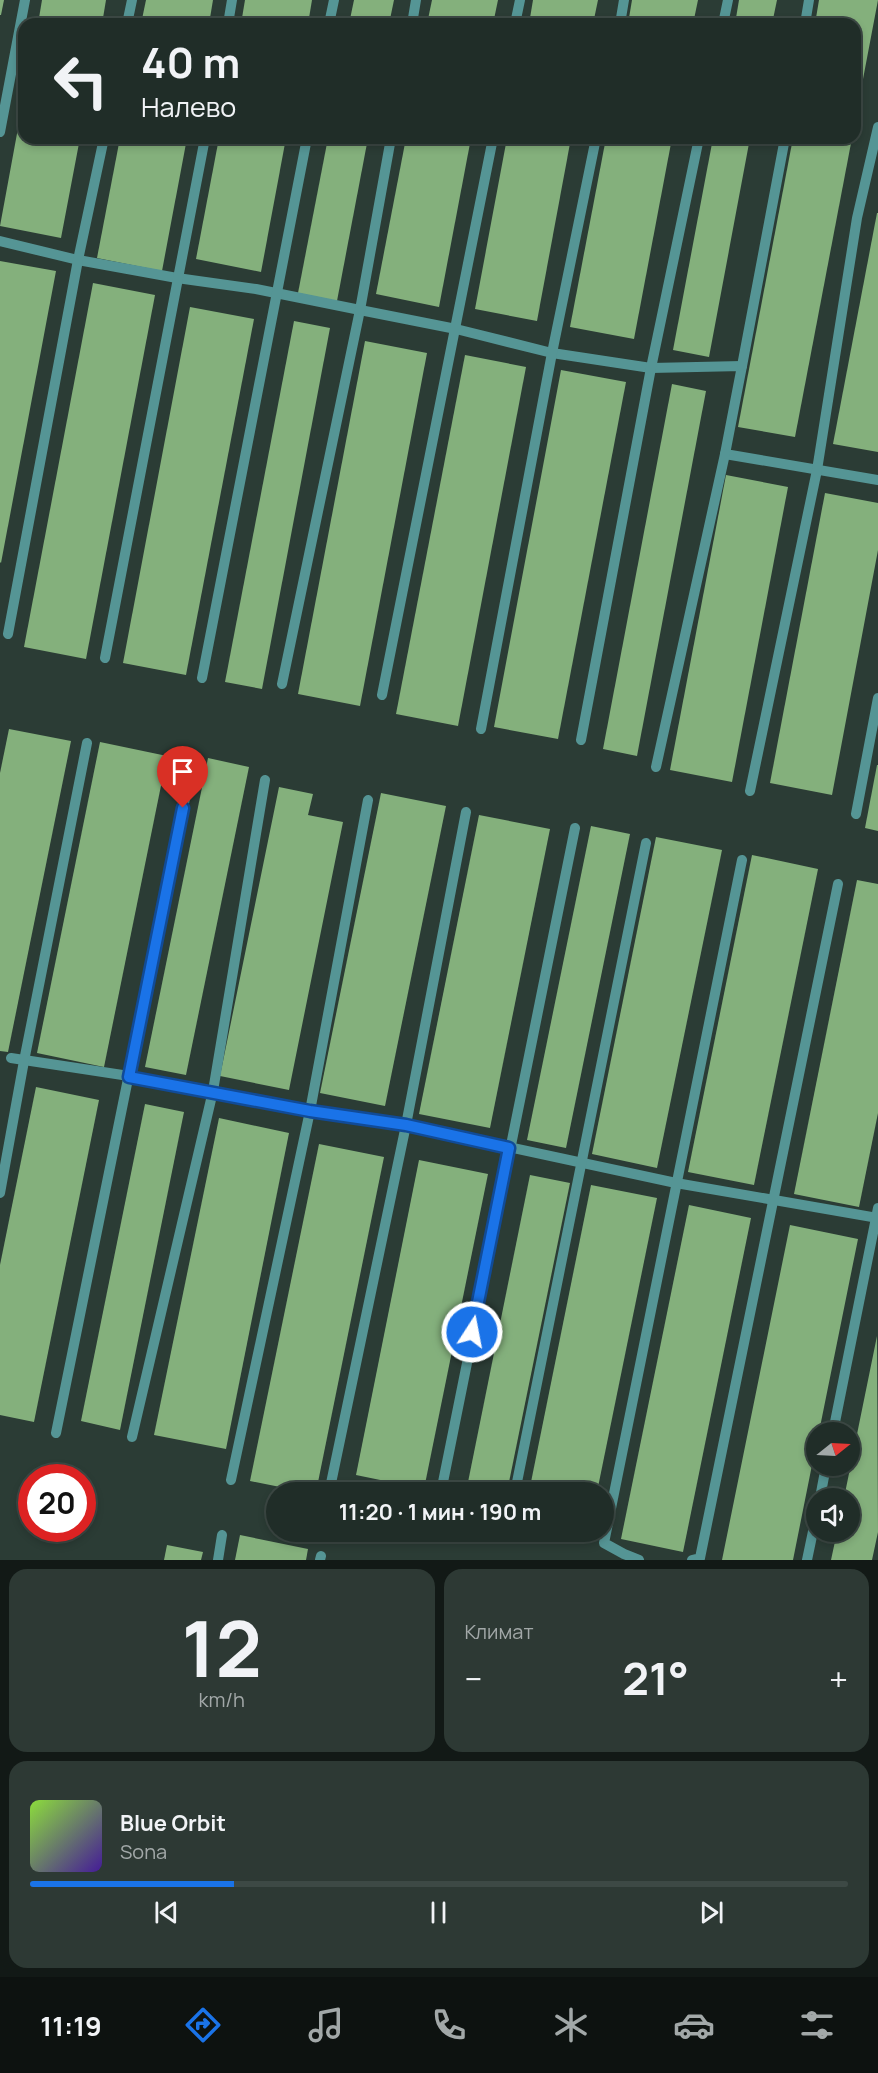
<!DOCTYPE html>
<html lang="ru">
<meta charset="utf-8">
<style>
:root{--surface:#202d28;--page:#2d3934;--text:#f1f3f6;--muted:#a2a8a8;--line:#3d4945;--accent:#1a73e8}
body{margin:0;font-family:Manrope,sans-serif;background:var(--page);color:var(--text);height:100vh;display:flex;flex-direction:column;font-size:22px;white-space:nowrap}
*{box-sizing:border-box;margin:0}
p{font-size:20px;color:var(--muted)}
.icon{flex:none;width:33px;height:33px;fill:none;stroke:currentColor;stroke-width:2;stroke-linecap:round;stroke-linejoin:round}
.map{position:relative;height:1560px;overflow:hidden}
.side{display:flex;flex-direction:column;gap:9px;padding:9px;background:#121916;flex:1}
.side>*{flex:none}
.top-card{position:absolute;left:18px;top:18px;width:843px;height:126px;border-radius:18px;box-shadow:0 3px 9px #0003,0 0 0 2px var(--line);background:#202d28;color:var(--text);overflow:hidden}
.needle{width:39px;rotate:72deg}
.tools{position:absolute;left:806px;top:1422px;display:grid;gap:12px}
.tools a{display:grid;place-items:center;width:54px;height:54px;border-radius:50%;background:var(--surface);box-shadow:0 3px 9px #0003,0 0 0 2px var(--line);font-size:30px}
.speed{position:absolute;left:18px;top:1464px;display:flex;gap:12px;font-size:30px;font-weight:700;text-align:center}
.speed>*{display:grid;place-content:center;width:78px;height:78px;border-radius:50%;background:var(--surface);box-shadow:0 3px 9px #0003,0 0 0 2px var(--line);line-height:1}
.speed .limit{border:9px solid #d22;background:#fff;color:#111}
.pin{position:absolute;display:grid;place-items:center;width:51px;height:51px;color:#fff;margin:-62px -26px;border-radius:50% 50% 50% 0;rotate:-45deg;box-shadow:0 0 6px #0007}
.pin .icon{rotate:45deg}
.me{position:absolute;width:66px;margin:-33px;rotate:11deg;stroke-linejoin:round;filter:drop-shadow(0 0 4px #0008)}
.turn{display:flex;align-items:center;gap:21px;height:126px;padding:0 24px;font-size:27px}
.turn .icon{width:78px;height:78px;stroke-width:2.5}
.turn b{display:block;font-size:42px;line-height:51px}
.big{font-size:45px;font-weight:700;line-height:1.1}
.side .widget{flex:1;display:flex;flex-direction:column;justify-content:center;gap:9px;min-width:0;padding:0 21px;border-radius:18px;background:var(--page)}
.side .dial{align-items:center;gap:0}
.dial b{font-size:78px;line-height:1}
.song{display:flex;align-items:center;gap:18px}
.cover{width:72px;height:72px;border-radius:9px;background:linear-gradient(135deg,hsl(90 70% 55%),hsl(260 70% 35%))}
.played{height:6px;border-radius:3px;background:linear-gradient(90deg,var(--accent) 25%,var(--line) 25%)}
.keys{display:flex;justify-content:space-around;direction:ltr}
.heat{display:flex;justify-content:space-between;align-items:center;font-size:33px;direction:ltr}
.side .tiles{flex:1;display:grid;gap:9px;grid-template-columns:1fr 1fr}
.widget:last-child{grid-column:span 2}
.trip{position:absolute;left:266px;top:1482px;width:348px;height:60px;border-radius:30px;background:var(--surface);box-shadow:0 3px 9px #0003,0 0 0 2px var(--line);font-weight:700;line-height:60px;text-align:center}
.menu{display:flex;height:96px;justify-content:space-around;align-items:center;background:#0d1210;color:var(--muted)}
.menu .icon{width:42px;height:42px}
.menu .current{color:var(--accent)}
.menu b{font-size:27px;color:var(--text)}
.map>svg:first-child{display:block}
</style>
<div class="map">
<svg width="878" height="1560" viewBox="0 0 878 1560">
<rect width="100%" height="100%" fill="#2b3c35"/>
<g fill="#84b07c">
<path d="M0 0H4L1 15H0Z"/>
<path d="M42 0H106L102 24H38Z"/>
<path d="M146 0H213L209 24H141Z"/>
<path d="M245 0H312L308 24H241Z"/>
<path d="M354 0H394L389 24H349Z"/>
<path d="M432 0H498L493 24H427Z"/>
<path d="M533 0H598L593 24H529Z"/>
<path d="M632 0H698L693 24H628Z"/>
<path d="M739 0H777L772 24H735Z"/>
<path d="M819 0H878L856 116 855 24H815Z"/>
<path d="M23 101 24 138H80L61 238 0 226Z"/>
<path d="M120 138H187L162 271 97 258Z"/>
<path d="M219 138H286L261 272 196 259Z"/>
<path d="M328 138H368L337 301 298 293Z"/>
<path d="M406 138H471L439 307 376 294Z"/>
<path d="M507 138H571L537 321 475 309Z"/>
<path d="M606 138H672L634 339 570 327Z"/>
<path d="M713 138H750L709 357 673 350Z"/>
<path d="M793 138H852L795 437 738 427Z"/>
<path d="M877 213H878V452L833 444Z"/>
<path d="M0 261 56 271 1 563 0 562Z"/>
<path d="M93 283 155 295 86 659 24 647Z"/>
<path d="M190 307 254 319 186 675 123 663Z"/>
<path d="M294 321 330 328 262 689 225 682Z"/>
<path d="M365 341 427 353 360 706 298 694Z"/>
<path d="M465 355 526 367 458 726 396 714Z"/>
<path d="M561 370 626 382 558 739 494 727Z"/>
<path d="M672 384 706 391 637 756 603 749Z"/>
<path d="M726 475 788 487 732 782 670 770Z"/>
<path d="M825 493 878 503V550L832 795 770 783Z"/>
<path d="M9 729 71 741 8 1052 0 1051V773Z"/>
<path d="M100 742 167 756 104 1067 37 1053Z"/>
<path d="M208 758 249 767 186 1075 145 1067Z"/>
<path d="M877 765H878V831L865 828Z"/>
<path d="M279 787 313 794 308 815 343 822 289 1090 220 1076Z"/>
<path d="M381 793 446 806 385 1106 320 1093Z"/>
<path d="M479 815 550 829 490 1128 419 1114Z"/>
<path d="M591 826 630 834 566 1148 527 1140Z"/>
<path d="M656 837 722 850 657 1168 592 1154Z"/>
<path d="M752 855 818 869 754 1185 688 1172Z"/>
<path d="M857 880 878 884V1113L859 1207 794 1194Z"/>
<path d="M36 1087 99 1100 34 1422 0 1415V1265Z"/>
<path d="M145 1104 184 1112 120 1430 81 1421Z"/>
<path d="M219 1118 289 1133 226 1449 154 1435Z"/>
<path d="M319 1144 384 1157 316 1492H305L250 1481Z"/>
<path d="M419 1160 488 1174 424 1489 356 1475Z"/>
<path d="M530 1175 570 1183 507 1492H466Z"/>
<path d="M591 1185 657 1198 597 1492H529Z"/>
<path d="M689 1205 751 1218 683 1552 621 1539Z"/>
<path d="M790 1225 858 1239 819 1432H816V1445L793 1560H722Z"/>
<path d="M877 1336 878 1532 872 1560H831L837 1532H849V1498H844Z"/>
<path d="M240 1535 308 1549 306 1560H235Z"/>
<path d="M167 1545 203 1552 201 1560H164Z"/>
</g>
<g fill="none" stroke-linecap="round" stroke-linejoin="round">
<g stroke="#559595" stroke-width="10">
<path d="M127 24 132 0"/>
<path d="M228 24 232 0"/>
<path d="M329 24 334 0"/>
<path d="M412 24 416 0"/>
<path d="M515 24 520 0"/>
<path d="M620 24 624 0"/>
<path d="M723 24 728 0"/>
<path d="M805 24 809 0"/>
<path d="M0 132 25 0"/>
<path d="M0 241 78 260 177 278 256 289 360 310 456 329 552 353 651 368 742 366 725 454 878 480"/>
<path d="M742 366 785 138"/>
<path d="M8 634 78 260 104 138"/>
<path d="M105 658 205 138"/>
<path d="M202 678 307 138"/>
<path d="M282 684 360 310 391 138"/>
<path d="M382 695 493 138"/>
<path d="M481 729 552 353 596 138"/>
<path d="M581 740 651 368 699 138"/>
<path d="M656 767 725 454"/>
<path d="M750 791 817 470 857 218 878 127"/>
<path d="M856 814 878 698"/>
<path d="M11 1058 129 1076 310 1111 406 1125 676 1183 878 1218"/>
<path d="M0 1193 24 1061 87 743"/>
<path d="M833 1432 878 1208"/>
<path d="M56 1433 192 764"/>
<path d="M132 1437 213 1091 265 780"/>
<path d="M231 1480 310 1111 368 800"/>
<path d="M330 1488 406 1125 466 812"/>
<path d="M441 1492 575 828"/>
<path d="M515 1492 646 843"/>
<path d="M820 1498 826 1466"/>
<path d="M218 1560 222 1535"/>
<path d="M320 1560 321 1556"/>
<path d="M639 1560 624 1554 604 1543 742 860"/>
<path d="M692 1560 700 1558 838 884"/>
<path d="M807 1560 816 1517"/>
</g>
</g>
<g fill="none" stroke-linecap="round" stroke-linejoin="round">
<defs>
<path id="route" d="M183 808 129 1077 310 1111 406 1125 509 1148 472 1332"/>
</defs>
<use href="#route" stroke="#114b97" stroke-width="15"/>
<use href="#route" stroke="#1a73e8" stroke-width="10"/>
</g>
</svg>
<div class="tools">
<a><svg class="needle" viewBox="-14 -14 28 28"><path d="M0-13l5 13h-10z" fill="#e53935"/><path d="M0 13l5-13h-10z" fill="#a2a8a8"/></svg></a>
<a><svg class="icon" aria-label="sound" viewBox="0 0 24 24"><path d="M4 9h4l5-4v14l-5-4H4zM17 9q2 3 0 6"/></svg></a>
</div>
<div class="speed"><div class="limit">20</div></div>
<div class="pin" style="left:183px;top:808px;background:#d93025"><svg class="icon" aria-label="arrive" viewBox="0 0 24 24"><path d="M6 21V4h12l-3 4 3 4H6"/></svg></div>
<svg class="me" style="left:472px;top:1332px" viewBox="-20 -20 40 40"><circle r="17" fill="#1a73e8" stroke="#fff" stroke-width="3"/><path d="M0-11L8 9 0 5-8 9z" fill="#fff"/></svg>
<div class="trip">11:20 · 1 мин · 190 m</div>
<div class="top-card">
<div class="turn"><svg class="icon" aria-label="left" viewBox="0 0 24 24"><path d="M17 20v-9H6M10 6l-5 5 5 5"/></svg><div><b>40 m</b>Налево</div></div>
</div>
</div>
<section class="side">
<div class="tiles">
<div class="widget dial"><b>12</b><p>km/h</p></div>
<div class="widget"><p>Климат</p>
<div class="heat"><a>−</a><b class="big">21°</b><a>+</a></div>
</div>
<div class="widget">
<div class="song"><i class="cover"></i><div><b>Blue Orbit</b><p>Sona</p></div></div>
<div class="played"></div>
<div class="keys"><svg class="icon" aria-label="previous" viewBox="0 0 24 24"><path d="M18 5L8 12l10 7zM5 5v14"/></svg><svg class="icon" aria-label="pause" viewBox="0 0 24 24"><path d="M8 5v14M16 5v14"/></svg><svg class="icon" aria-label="next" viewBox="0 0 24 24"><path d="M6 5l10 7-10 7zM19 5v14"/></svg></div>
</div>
</div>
</section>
<nav class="menu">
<b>11:19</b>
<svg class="icon current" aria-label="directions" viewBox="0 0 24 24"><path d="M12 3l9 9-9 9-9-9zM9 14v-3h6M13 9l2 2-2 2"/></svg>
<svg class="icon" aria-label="music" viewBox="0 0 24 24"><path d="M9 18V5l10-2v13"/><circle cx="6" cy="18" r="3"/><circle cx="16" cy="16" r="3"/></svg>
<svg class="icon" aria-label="phone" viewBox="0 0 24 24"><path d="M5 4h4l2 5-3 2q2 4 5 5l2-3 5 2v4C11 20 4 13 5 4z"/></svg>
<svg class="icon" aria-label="climate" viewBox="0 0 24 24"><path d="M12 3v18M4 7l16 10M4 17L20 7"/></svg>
<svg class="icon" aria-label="car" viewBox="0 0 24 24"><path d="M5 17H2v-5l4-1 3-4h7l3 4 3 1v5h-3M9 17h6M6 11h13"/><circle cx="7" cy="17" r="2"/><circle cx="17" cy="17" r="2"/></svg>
<svg class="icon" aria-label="filters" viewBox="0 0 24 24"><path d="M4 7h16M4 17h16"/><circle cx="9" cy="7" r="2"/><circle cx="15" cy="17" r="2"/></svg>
</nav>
